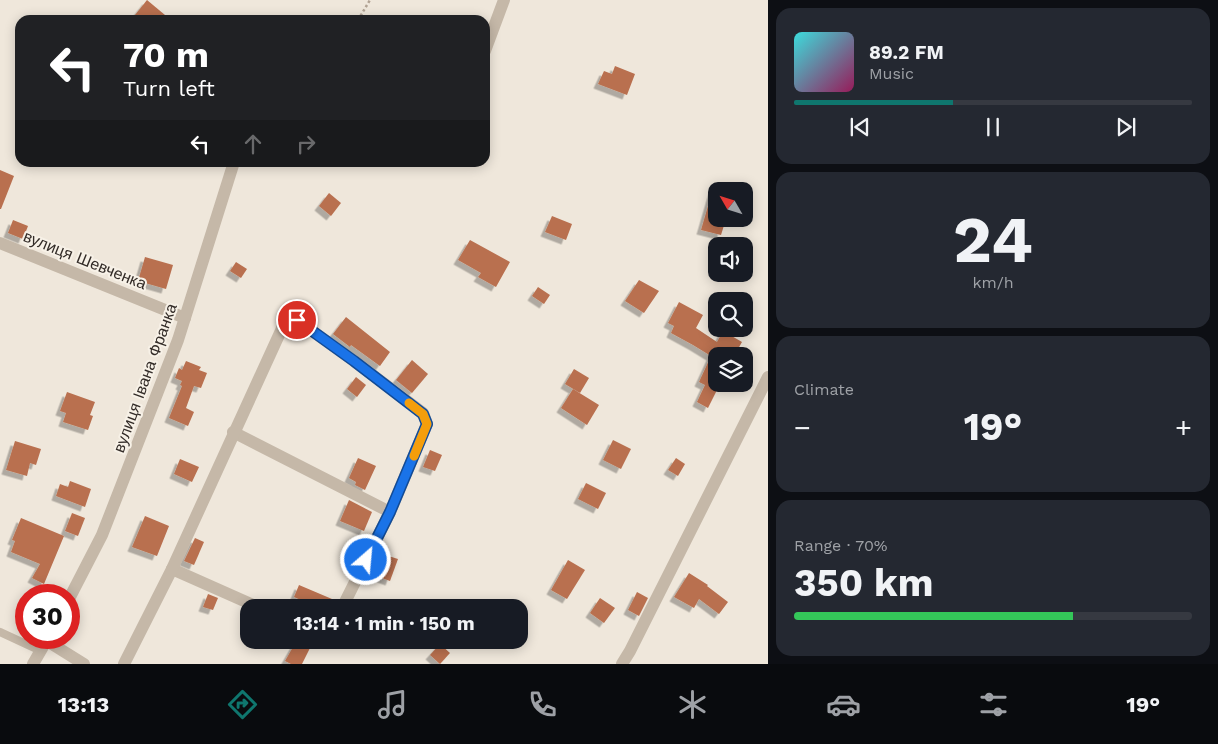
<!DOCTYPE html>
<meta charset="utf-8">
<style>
:root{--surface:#171b24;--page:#242831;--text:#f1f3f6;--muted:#9ea1a6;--line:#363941;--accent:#0f766e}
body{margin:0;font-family:"Work Sans",sans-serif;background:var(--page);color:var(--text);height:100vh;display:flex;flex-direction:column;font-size:19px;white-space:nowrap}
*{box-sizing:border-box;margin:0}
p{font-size:16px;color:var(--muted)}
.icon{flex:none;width:28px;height:28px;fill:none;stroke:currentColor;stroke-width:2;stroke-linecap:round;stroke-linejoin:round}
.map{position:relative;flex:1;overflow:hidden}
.panel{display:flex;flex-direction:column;gap:8px;padding:8px;background:#0d0f14;width:450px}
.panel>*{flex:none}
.hud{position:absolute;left:15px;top:15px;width:475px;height:152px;border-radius:15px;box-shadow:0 2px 12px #0003;background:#202124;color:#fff;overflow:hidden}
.needle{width:32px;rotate:309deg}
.fabs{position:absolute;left:708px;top:182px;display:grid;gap:10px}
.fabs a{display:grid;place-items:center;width:45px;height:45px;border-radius:10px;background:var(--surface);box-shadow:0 2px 12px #0003;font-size:25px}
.speed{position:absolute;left:15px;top:584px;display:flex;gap:10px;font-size:25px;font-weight:700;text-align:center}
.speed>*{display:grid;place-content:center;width:65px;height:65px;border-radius:50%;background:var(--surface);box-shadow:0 2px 12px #0003;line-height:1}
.speed .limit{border:8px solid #d22;background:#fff;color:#111}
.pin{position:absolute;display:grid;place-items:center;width:42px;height:42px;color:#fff;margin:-21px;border:2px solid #fff;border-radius:50%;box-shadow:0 1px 5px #0007}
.me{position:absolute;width:55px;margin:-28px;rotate:27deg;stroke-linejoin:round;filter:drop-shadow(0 0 4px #0008)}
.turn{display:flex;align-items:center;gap:18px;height:105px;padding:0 25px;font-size:22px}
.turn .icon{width:65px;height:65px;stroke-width:2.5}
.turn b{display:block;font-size:35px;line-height:42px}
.lanes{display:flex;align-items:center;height:48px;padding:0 25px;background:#0003;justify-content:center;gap:25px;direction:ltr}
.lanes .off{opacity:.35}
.big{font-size:38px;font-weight:700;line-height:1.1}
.panel .tile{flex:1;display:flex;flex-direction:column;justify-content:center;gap:8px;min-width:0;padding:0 18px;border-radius:15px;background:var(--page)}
.panel .dial{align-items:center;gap:0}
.dial b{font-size:65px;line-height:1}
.song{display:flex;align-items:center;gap:15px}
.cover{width:60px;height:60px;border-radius:8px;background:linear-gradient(135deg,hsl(180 70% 55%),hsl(330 70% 35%))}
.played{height:5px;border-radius:2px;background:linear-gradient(90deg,var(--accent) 40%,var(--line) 40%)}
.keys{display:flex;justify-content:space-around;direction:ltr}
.heat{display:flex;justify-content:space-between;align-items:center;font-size:28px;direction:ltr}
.charge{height:8px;border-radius:4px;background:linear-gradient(90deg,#34c759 70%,var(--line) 0)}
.trip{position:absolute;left:240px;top:599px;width:288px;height:50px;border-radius:15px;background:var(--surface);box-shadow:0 2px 12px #0003;font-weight:700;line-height:50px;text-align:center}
.tabs{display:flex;height:80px;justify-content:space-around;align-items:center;background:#090b0e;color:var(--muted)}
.tabs .icon{width:35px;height:35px}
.tabs .selected{color:var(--accent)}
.tabs b{font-size:22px;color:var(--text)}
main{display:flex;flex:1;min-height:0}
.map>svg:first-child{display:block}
</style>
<main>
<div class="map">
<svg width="768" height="664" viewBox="0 0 768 664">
<defs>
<filter id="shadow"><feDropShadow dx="-4.5" dy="4.5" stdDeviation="0" flood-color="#0004"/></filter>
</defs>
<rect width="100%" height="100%" fill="#efe7db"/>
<g fill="#b9704f" filter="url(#shadow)">
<path d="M147 0 171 20H131Z"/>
<path d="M615 66 635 74 627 95 598 84 604 71 612 74Z"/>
<path d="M0 170 14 176 1 209H0Z"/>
<path d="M713 189H716V219H726L721 235 701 230Z"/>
<path d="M329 193 341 203 331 216 319 206Z"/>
<path d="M552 216 572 224 566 240 545 232Z"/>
<path d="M13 220 28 226 23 239 8 233Z"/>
<path d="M470 240 510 262 496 287 478 277 481 273 458 260Z"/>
<path d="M145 257 173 265 166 289 138 281Z"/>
<path d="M236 262 247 269 241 278 230 271Z"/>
<path d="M639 280 659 291 644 313 625 301Z"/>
<path d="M538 287 550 295 544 304 532 296Z"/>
<path d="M679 302 703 315 696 328 717 342 723 331 742 342 734 356H716V385L719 386 708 408 697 402 705 385 699 382 711 356 693 345 671 333 674 326 668 323Z"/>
<path d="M346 317 390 352 380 366 351 345 350 347 333 334Z"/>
<path d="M412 360 428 374 412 393 396 380Z"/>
<path d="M186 361 201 367 199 370 207 373 201 388 194 386 186 408 194 412 188 426 169 418 182 386 180 385 182 381 175 378 179 368 182 370Z"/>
<path d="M574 369 589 378 580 393 565 384Z"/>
<path d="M356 377 366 385 357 397 347 389Z"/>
<path d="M573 389 599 405 587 425 561 408Z"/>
<path d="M67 392 95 402 90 415 93 416 88 430 63 422 66 413 60 411Z"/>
<path d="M613 440 631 449 621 469 603 460Z"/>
<path d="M15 441 41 449 36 465 30 463 27 476 6 470Z"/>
<path d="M430 450 442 455 435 471 423 467Z"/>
<path d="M358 458 376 466 365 490 355 485 356 482 349 478Z"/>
<path d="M676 458 685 464 678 476 668 470Z"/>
<path d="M180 459 199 467 192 482 174 474Z"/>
<path d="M70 481 91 489 85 507 56 496 60 484 68 487Z"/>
<path d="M586 483 606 493 598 509 578 499Z"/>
<path d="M349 500 372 512 364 531 340 521Z"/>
<path d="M72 513 85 518 78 536 65 531Z"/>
<path d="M145 516 169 526 157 556 132 547Z"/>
<path d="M21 518 64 536 44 584 32 578 40 564 11 552 15 541 12 540Z"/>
<path d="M195 538 204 542 194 565 184 561Z"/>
<path d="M379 553 398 559 390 581 371 574Z"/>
<path d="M568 560 585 570 567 599 551 590Z"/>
<path d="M689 573 708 585 707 586 728 602 719 614 699 599 694 608 674 597Z"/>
<path d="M299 585 332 599 329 608H308L310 604 294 597Z"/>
<path d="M637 592 648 598 639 616 628 610Z"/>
<path d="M208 594 218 598 213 610 203 607Z"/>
<path d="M600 598 615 608 604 623 590 613Z"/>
<path d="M297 640H305L312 644 302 664H291L285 661Z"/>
<path d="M440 644 450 653 440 664 430 655Z"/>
</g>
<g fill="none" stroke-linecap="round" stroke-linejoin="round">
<path stroke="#b1a293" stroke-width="2.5" stroke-dasharray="2.5 2.5" stroke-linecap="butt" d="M358 20 370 0"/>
<path stroke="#c5b8a8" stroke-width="8" d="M0 632 41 651"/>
<g stroke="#c5b8a8" stroke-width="12">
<path d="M485 51 504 0"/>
<path d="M0 243 185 318"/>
<path d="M233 432 390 512"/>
<path d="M172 569 260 608"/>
<path d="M69 599 102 535 178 340 234 162"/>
<path d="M47 641 84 664"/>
<path d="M33 664 48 638"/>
<path d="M124 664 172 569 284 324 297 320 354 361 423 413 427 424 390 512 342 608"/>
<path d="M622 664 630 651 768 377"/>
</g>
</g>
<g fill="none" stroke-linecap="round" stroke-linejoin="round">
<defs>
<path id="route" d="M297 320 354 361 423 414 427 424 390 512 366 560"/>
</defs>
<use href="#route" stroke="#114b97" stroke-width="12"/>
<use href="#route" stroke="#1a73e8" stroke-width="9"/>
<path stroke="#f59e0b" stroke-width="9" d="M409 403 423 414 427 424 414 456"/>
</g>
<g text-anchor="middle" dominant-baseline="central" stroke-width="4" stroke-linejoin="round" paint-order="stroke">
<g font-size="16" fill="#332c28" stroke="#f7f1e7">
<text transform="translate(85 260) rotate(22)">вулиця Шевченка</text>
<text transform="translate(145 378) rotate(-70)">вулиця Івана Франка</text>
</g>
</g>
</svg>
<div class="fabs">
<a><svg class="needle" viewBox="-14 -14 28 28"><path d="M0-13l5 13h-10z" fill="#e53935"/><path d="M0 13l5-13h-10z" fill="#9ea1a6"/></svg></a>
<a><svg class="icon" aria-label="sound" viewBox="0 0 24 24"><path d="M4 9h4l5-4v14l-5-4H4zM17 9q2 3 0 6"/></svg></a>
<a><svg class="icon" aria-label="search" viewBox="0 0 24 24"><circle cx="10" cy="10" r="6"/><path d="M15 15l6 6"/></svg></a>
<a><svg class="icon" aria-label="layers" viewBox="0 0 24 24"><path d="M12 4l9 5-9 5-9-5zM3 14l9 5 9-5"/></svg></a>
</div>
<div class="speed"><div class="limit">30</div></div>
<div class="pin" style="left:297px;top:320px;background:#d93025"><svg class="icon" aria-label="arrive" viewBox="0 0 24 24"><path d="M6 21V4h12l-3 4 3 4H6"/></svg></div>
<svg class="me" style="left:366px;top:560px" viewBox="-20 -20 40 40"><circle r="17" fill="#1a73e8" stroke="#fff" stroke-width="3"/><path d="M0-11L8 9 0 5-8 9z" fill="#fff"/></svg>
<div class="trip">13:14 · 1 min · 150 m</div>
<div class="hud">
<div class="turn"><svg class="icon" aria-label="left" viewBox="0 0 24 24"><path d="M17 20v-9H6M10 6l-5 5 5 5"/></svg><div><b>70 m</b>Turn left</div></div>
<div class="lanes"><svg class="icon" aria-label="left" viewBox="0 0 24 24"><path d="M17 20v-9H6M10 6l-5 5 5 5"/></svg><svg class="icon off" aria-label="ahead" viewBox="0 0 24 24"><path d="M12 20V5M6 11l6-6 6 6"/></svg><svg class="icon off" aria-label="right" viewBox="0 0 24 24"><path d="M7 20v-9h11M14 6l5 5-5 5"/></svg></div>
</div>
</div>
<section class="panel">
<div class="tile">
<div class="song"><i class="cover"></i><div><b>89.2 FM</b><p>Music</p></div></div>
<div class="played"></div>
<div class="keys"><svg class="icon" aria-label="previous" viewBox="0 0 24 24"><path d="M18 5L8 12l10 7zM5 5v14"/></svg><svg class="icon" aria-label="pause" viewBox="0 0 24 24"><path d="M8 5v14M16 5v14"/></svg><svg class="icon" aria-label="next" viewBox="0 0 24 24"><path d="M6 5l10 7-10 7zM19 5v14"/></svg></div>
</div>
<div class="tile dial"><b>24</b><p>km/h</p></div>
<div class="tile"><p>Climate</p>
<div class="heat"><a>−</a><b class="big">19°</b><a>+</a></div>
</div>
<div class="tile"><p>Range · 70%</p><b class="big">350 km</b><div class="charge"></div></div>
</section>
</main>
<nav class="tabs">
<b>13:13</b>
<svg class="icon selected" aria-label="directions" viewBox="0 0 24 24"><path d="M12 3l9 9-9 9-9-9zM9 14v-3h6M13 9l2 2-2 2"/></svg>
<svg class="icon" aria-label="music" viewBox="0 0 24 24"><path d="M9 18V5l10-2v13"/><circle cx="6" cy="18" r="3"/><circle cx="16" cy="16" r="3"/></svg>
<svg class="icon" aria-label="phone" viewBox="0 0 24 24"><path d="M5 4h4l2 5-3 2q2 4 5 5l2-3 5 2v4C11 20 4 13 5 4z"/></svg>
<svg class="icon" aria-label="climate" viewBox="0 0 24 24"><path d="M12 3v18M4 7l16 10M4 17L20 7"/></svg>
<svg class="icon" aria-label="car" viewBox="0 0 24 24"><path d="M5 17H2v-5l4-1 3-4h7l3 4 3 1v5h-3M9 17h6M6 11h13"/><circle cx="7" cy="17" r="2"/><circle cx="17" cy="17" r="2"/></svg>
<svg class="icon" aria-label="filters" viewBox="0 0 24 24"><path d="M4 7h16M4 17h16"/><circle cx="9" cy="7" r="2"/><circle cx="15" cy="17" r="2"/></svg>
<b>19°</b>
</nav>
